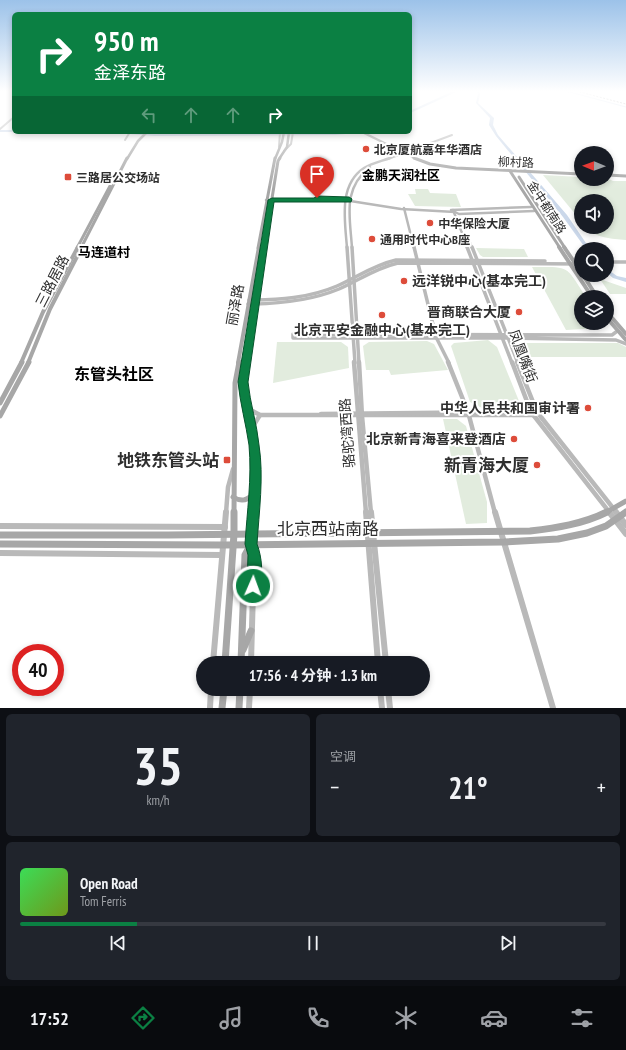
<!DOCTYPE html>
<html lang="zh">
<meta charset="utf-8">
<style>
:root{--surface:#171b24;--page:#20242c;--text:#f1f3f6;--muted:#9ea1a6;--line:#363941;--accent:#0b8043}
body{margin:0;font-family:"PT Sans Narrow","Noto Sans SC",sans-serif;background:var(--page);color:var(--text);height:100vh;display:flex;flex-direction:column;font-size:15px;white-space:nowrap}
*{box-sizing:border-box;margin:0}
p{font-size:13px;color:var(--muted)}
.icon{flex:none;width:22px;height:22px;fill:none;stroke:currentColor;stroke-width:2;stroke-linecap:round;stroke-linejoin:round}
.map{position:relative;height:708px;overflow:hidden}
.side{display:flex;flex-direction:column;gap:6px;padding:6px;background:#0d0f14;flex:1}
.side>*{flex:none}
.banner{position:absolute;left:12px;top:12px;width:400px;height:122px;border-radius:6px;box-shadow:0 2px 6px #0003;background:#0b8043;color:#fff;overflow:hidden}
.needle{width:26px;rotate:271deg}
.tools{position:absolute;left:574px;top:146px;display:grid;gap:8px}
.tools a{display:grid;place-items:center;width:40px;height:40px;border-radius:50%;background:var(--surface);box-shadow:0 2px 6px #0003;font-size:20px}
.speed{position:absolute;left:12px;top:644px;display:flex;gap:8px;font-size:20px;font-weight:700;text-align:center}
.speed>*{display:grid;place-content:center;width:52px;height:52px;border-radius:50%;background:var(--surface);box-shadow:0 2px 6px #0003;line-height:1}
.speed .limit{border:6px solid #d22;background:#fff;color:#111}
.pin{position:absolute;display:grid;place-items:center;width:34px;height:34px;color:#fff;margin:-41px -17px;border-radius:50% 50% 50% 0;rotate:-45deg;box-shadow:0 0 4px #0007}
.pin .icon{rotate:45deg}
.me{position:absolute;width:44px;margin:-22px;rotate:2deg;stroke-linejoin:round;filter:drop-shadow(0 0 3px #0008)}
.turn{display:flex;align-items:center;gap:14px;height:84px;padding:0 16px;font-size:18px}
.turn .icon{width:52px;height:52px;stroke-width:2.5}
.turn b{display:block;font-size:28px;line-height:34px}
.lanes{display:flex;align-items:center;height:38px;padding:0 16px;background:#0003;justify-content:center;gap:20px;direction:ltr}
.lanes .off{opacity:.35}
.big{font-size:30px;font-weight:700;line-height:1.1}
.side .widget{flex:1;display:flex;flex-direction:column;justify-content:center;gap:6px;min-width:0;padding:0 14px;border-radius:6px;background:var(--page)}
.side .dial{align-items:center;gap:0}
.dial b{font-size:52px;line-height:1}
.song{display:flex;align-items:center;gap:12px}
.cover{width:48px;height:48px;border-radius:6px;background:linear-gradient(135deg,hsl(130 70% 55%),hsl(80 70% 35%))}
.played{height:4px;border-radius:2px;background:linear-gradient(90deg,var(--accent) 20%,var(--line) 20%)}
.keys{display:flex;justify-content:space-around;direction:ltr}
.heat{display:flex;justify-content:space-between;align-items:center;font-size:22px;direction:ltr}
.side .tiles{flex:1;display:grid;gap:6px;grid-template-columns:1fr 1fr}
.widget:last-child{grid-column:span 2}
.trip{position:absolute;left:196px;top:656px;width:234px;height:40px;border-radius:20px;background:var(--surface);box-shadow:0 2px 6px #0003;font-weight:700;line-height:40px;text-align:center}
.dock{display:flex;height:64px;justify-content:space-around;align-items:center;background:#090b0e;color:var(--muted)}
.dock .icon{width:28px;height:28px}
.dock .current{color:var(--accent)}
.dock b{font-size:18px;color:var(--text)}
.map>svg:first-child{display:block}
</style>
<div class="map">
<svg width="626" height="708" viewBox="0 0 626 708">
<rect width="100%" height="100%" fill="#fff"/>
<g fill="#e2ecde">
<path d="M543 175 581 177V179L607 178 613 181H626V240C612 239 595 238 586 227H607V201H581V221Z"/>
<path d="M415 189H428L430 193 456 194 461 207 415 206 408 194H416Z"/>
<path d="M476 248 524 249 528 257H483L480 255Z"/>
<path d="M532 267C571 267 565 265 586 297H581V323H603L602 328 566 330Z"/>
<path d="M600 279 626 288V294H610Z"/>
<path d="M488 340 497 347 519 401 515 405 482 408 470 402 451 346 454 343Z"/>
<path d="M427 341 434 344 448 370 391 375 389 370H366L363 346 369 342Z"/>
<path d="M277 342H341L348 347 349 368 273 383Z"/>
<path d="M522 343H618L626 347V357H520L516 347 519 344Z"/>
<path d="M443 419H457L466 426 487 502V523L466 524Z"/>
</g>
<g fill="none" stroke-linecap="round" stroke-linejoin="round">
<path stroke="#cbd8ea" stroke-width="1" d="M566 91 626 107"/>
<g stroke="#cbd8ea" stroke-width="2">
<path d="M410 112 456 91"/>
<path d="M0 131H14"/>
<path d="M117 132 155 135 335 134 356 132"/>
</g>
<g fill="#cbd8ea" fill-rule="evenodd">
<path d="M476 91H478L480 94 478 103 494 118 493 125 498 135 567 215 590 249H586L563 217 496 136 489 125 490 118 476 103 478 94Z"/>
<path d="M607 269 617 276 626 278V282L613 278 607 273Z"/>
</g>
<g stroke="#b9b9b9" stroke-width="2">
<path d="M0 129 14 117"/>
<path d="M125 140 130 132"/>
<path d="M279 147 280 132"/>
<path d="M284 151 291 144 293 132"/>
<path d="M388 159 452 135"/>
</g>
<g stroke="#b9b9b9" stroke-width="2.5">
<path d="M266 200H344L401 209 455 212 459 214 534 211"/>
<path d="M404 208 414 248"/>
<path d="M451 210 531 207"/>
<path d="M453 210 468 248"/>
<path d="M467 235 472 248"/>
<path d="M347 248C345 221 338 185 364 168 372 163 382 161 390 158"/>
<path d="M352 248C350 216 342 189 370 167"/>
</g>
<g stroke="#b9b9b9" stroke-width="3.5">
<path d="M347 247 355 363"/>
<path d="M352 247 359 363"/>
<path d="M414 247 436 337 449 363"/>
<path d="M467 247 512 363"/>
<path d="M472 247 518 363"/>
<path d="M607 262H626"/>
<path d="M249 300C279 300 309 298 337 286 357 277 374 265 396 260L545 261"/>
<path d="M248 304C279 304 310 301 339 289 359 280 376 268 398 263L581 264"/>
<path d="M616 332 612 335 293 334V338H503L616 340 626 344"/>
</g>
<g stroke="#b9b9b9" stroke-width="4.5">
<path d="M354 362 366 513"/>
<path d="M359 362 362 416 371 513"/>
<path d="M448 362 468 412 495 513"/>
<path d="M512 362 531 412 610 513"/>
<path d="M517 362 537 412 617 513"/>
<path d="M247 408 260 415H534"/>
<path d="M321 414 512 412"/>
<path d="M252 428 260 415"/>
<path d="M226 513 228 487 233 469"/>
</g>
<g stroke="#b9b9b9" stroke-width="6">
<path d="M366 512 378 663"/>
<path d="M371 512 386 663"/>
<path d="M495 512 553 708"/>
<path d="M609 512 626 534"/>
<path d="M616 512 626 525"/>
<path d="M0 526 225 527"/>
<path d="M251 544 254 555 251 663"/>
<path d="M0 553 222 555"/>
<path d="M213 663 226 512"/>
<path d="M380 689 382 708"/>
<path d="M388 689 390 708"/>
<path d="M210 708 211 689"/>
<path d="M249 708 250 689"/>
</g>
<g stroke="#a7a7a7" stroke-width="2.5">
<path d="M362 132 417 159"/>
<path d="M127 159 138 141 147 132"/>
<path d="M275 159 282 142 284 132"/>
<path d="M279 159 287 147 289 132"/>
</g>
<g stroke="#a7a7a7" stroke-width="3">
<path d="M414 158 430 164 456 168 581 174"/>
<path d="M510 171 560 248"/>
<path d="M607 175 626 176"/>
<path d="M519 177 565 248"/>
<path d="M77 248 110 186"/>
<path d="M81 248 127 158"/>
<path d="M258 248 275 158"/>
<path d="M264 248 278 161 280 158"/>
</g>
<g stroke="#a7a7a7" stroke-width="4">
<path d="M559 247 592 297"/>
<path d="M564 247 581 272"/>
<path d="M583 275 597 297"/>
<path d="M607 312 626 334"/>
<path d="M607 318 626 340"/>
<path d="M21 363 43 312 78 247"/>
<path d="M28 363 50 309 82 247"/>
<path d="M238 363 259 247"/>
<path d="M246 363 264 247"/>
</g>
<g stroke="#a7a7a7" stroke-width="5">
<path d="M246 362 243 382 245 402 252 428 255 461 252 513"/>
<path d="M0 403 22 362"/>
<path d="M0 416 29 362"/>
<path d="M233 497C241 502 247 501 253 494"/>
<path d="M234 513 235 383 239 362"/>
<path d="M605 513 626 501"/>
<path d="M624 513 626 512"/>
</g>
<g stroke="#a7a7a7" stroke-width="7">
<path d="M0 535H168L530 531C556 528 583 524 607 512"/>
<path d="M0 544 223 545 504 542 558 539 587 533 606 526 626 512"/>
<path d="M243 650 251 631"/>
<path d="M225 663 234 534V512"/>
<path d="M241 663 245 555 251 544 253 512"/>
<path d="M222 708 224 689"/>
<path d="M239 708 240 689"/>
</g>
<path stroke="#848484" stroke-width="1" stroke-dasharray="2 1.5" stroke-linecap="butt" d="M576 91 626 104"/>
</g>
<linearGradient id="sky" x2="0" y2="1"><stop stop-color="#9cc2e9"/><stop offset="0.48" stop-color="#fff"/><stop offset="1" stop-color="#fff" stop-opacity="0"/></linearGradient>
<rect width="626" height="190" fill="url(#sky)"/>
<path fill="#0b8043" stroke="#07532c" d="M317 196 349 197 352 199 351 202H274L248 382C250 403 257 424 259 445 264 477 259 512 257 544 262 557 264 577 258 590L253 592 249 590 247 586 248 555 245 544C247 512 252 478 249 445 246 424 240 403 238 382L268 200 272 198H314Z"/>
<g fill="#dd4c3a" stroke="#fff" stroke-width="1.5">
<circle cx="366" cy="149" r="4"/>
<rect x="64" y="173" width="8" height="8" rx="2"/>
<circle cx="430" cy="223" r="4"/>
<circle cx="372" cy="239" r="4"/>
<circle cx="404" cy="281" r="4"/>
<circle cx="519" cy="312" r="4"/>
<circle cx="382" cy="315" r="4"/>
<circle cx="588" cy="408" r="4"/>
<circle cx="514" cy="439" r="4"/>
<rect x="223" y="456" width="8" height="8" rx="2"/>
<circle cx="537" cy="465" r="4"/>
</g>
<g text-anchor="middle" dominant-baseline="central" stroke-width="4" stroke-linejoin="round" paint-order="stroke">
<g font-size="12" font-weight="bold" fill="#2f2f2f" stroke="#fff" text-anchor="start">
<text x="374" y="149">北京厦航嘉年华酒店</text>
<text x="76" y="177">三路居公交场站</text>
<text x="438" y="223">中华保险大厦</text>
<text x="380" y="239">通用时代中心B座</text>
</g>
<g font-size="12" fill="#2f2f2f" stroke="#fff">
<text transform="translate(516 162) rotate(2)">柳村路</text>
<text transform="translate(547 207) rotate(57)">金中都南路</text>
</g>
<g font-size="13" font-weight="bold" fill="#000" stroke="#fff">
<text x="401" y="175">金鹏天润社区</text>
<text x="104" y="252">马连道村</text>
</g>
<g font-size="14" fill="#2f2f2f" stroke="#fff">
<text transform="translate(52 281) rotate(-63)">三路居路</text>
<text transform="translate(235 305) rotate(-80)">丽泽路</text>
<text transform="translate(523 356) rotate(69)">凤凰嘴街</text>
<text transform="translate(347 433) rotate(-94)">骆驼湾西路</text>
</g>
<g font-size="14" font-weight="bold" fill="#2f2f2f" stroke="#fff" text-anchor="end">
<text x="412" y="281" text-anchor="start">远洋锐中心(基本完工)</text>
<text x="511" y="312">晋商联合大厦</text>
<text x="382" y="330" text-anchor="middle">北京平安金融中心(基本完工)</text>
<text x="580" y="408">中华人民共和国审计署</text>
<text x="506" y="439">北京新青海喜来登酒店</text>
</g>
<g font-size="16" font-weight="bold" fill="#000" stroke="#fff">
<text x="114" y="374">东管头社区</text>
</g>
<g font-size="17" font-weight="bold" fill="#2f2f2f" stroke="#fff" text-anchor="end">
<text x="219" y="460">地铁东管头站</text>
<text x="529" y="465">新青海大厦</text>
</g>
<g font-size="17" fill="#2f2f2f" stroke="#fff">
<text x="328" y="529">北京西站南路</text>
</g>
</g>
</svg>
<div class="tools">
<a><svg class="needle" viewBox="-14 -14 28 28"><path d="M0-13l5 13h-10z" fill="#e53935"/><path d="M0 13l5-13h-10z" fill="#9ea1a6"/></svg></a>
<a><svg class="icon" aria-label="sound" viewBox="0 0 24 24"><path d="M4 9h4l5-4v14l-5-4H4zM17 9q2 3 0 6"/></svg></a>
<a><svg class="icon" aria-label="search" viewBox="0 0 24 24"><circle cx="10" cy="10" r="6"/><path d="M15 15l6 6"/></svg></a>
<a><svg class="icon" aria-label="layers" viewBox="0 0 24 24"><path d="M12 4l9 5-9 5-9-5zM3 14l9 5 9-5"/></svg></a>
</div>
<div class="speed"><div class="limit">40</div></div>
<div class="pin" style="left:317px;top:198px;background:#d93025"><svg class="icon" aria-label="arrive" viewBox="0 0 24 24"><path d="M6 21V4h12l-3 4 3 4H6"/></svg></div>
<svg class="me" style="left:253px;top:586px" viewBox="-20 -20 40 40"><circle r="17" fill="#0b8043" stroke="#fff" stroke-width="3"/><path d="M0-11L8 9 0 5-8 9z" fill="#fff"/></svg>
<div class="trip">17:56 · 4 分钟 · 1.3 km</div>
<div class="banner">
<div class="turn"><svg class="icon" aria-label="right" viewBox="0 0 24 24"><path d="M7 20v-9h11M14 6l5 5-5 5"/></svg><div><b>950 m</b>金泽东路</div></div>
<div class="lanes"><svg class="icon off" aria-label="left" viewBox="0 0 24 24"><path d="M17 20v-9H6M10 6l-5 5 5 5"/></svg><svg class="icon off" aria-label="ahead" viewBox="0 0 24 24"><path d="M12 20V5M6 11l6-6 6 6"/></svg><svg class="icon off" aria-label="ahead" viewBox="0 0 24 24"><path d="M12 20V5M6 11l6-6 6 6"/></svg><svg class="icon" aria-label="right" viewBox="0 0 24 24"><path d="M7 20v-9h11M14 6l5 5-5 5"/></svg></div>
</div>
</div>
<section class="side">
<div class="tiles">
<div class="widget dial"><b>35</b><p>km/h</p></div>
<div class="widget"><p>空调</p>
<div class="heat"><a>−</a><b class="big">21°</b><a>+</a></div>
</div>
<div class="widget">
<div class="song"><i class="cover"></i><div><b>Open Road</b><p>Tom Ferris</p></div></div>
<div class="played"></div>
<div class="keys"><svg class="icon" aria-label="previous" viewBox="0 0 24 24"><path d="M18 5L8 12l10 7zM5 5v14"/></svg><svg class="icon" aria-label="pause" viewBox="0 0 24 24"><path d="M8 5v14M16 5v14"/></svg><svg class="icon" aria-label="next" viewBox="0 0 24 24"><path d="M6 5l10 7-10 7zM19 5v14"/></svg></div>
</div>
</div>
</section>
<nav class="dock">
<b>17:52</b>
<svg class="icon current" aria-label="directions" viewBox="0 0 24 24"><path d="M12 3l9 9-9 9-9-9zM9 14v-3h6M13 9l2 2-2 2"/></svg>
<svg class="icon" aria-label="music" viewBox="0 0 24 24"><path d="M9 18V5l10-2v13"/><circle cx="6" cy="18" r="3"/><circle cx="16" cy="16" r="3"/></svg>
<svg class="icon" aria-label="phone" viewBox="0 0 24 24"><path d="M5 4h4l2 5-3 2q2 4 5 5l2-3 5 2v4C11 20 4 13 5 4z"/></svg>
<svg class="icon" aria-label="climate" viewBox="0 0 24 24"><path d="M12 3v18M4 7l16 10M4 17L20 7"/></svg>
<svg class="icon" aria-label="car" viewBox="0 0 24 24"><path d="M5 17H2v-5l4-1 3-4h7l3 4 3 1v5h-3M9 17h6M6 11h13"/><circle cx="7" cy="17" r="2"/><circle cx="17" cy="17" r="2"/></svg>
<svg class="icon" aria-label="filters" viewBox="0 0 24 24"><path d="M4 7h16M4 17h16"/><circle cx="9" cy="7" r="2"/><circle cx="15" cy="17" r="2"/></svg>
</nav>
